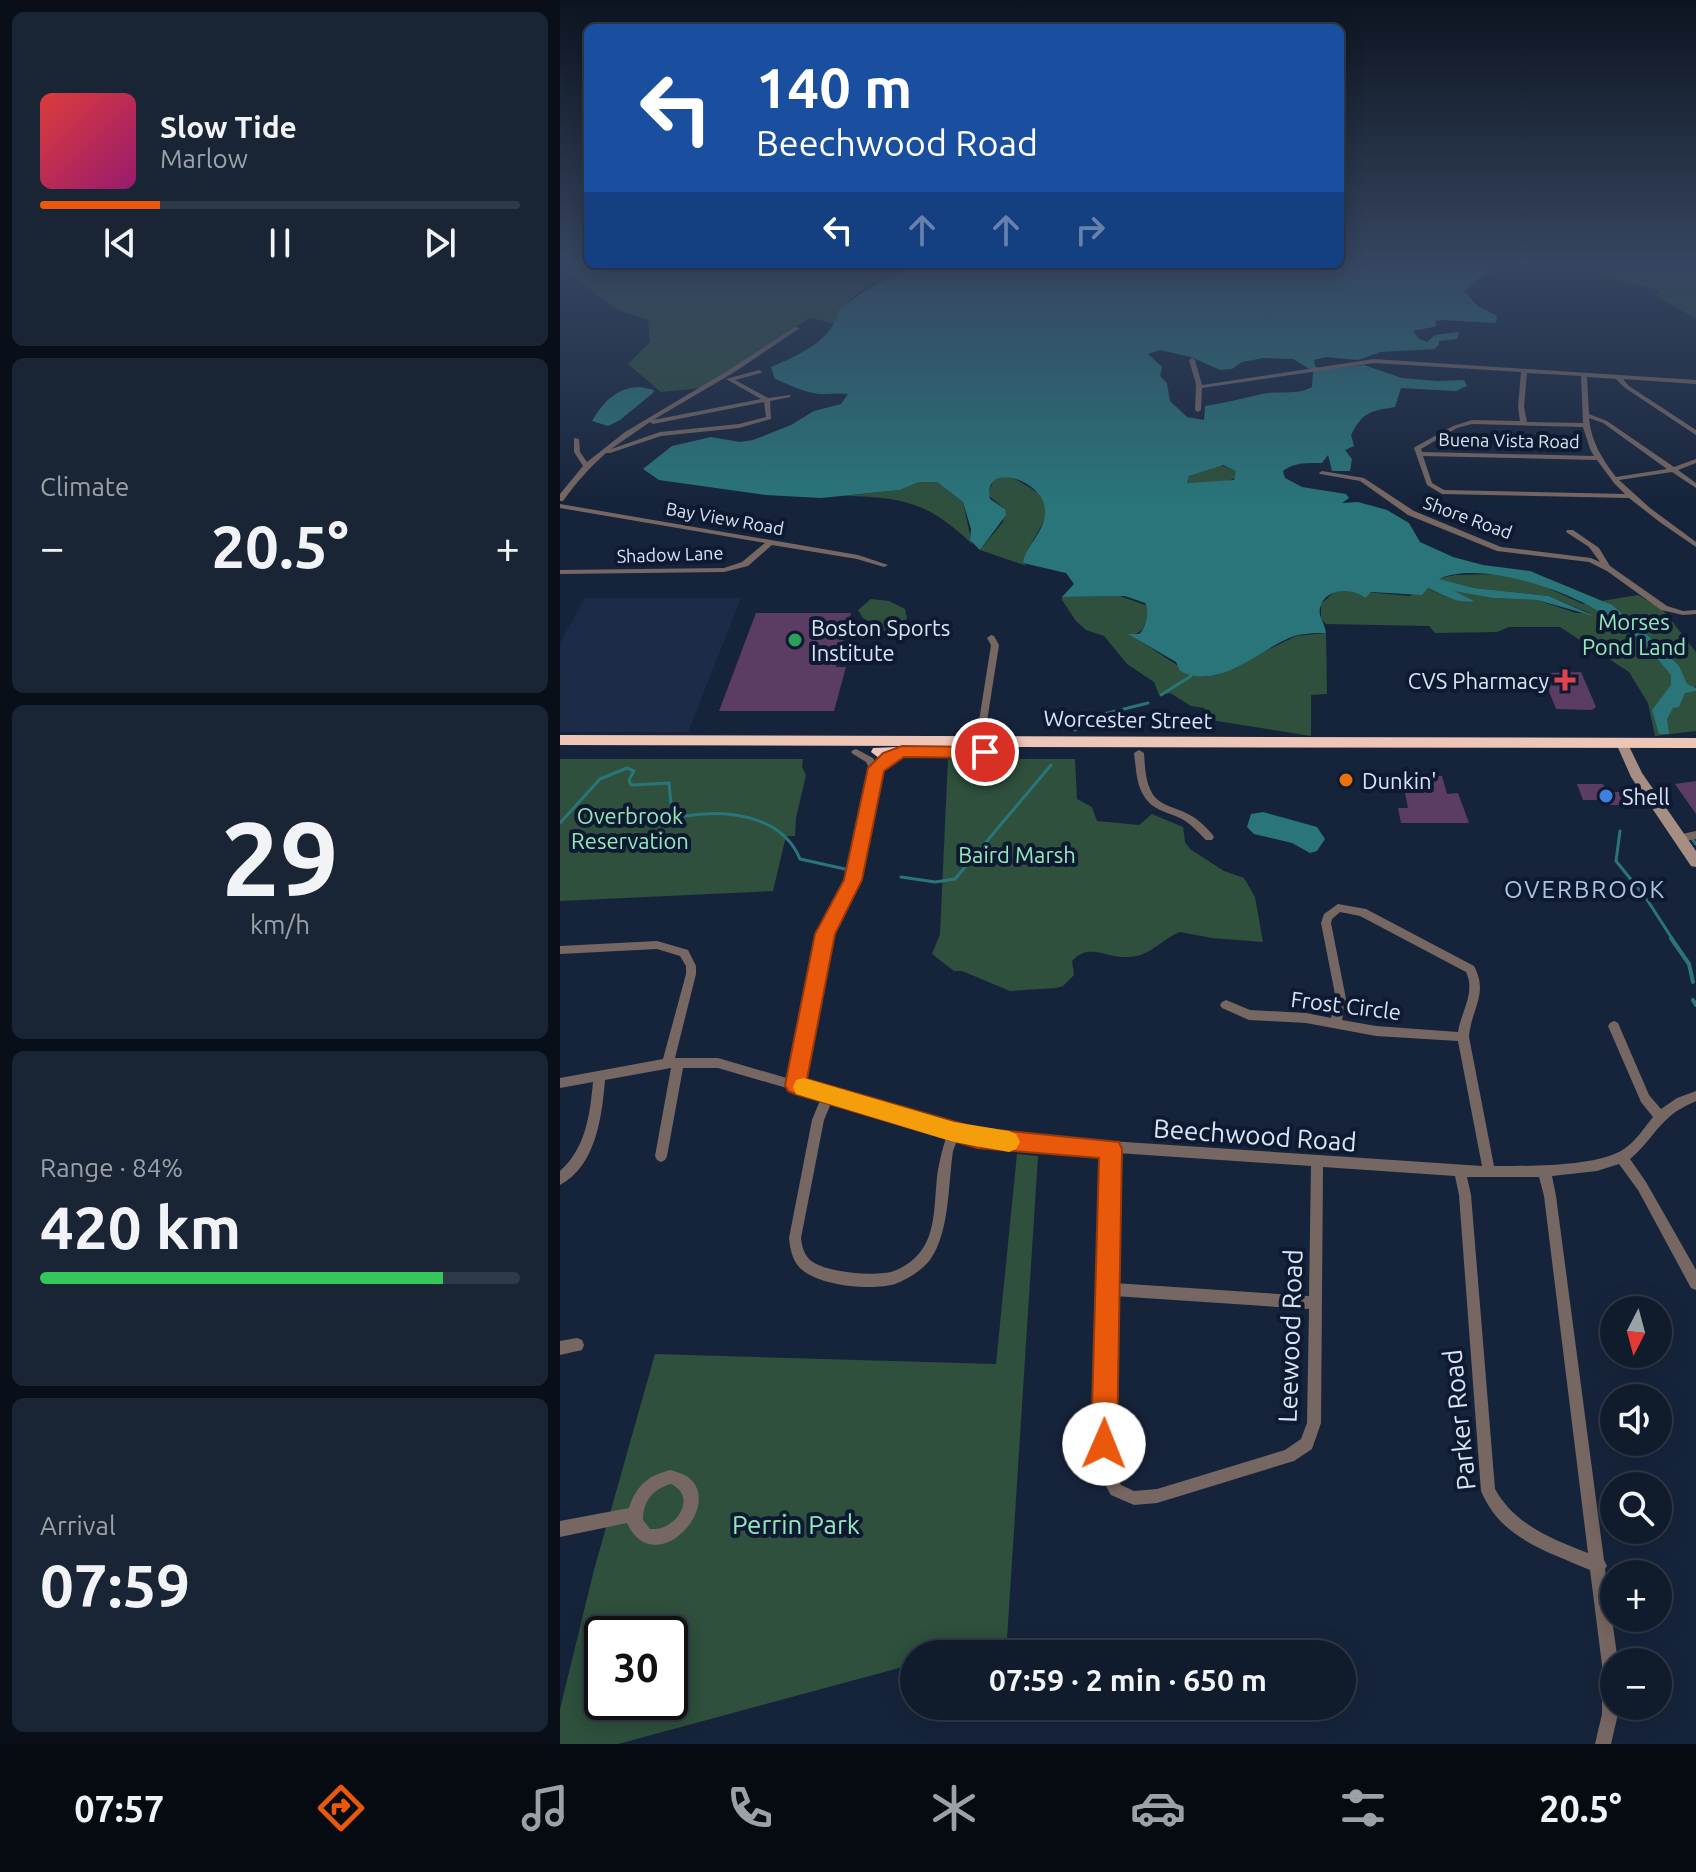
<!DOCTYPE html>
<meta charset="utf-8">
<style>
:root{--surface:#101b2c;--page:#192434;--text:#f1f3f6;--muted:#9ca1a9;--line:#303948;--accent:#ea580c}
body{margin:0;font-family:Ubuntu,sans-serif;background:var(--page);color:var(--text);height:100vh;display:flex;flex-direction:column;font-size:30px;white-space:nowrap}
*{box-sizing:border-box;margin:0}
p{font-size:26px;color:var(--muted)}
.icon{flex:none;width:44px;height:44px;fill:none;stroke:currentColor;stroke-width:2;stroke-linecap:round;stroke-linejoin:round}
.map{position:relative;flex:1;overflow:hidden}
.side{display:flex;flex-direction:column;gap:12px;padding:12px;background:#090f18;width:560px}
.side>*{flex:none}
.banner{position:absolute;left:24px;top:24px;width:760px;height:244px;border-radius:12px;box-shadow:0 4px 20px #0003,0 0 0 2px var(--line);background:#1a4fa0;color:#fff;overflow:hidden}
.needle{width:52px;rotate:186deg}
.fabs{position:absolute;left:1040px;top:1296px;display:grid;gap:16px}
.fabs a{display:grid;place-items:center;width:72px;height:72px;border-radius:50%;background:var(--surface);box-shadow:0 4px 20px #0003,0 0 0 2px var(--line);font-size:40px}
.speed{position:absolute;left:24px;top:1616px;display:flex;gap:16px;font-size:40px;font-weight:700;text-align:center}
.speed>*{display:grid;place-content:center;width:104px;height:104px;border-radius:50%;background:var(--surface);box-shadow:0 4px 20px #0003,0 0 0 2px var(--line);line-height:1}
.speed .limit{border:4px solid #111;border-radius:12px;background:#fff;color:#111}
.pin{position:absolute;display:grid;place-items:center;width:68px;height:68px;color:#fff;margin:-34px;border:4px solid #fff;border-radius:50%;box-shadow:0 2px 8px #0007}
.me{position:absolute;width:88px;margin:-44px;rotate:1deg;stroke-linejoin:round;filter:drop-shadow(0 0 6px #0008)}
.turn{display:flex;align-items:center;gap:28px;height:168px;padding:0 40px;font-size:36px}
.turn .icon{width:104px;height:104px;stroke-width:2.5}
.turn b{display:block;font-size:56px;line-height:68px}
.lanes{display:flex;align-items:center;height:76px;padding:0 40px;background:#0003;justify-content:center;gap:40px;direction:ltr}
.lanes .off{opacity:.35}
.big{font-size:60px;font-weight:700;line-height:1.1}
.side .tile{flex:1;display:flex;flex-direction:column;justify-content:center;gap:12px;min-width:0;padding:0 28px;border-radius:12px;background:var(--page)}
.side .dial{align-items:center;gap:0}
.dial b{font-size:104px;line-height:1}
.song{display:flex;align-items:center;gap:24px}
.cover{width:96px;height:96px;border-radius:12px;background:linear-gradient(135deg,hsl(0 70% 55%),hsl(320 70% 35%))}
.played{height:8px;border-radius:4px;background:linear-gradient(90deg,var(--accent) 25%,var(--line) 25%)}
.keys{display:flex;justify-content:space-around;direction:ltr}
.heat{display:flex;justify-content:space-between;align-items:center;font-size:44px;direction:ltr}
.charge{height:12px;border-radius:6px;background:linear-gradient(90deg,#34c759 84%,var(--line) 0)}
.trip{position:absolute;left:340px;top:1640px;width:456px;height:80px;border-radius:40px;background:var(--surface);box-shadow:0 4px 20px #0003,0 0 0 2px var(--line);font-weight:700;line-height:80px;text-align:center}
.tab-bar{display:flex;height:128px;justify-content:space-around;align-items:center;background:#060b12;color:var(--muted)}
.tab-bar .icon{width:56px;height:56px}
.tab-bar .selected{color:var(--accent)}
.tab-bar b{font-size:36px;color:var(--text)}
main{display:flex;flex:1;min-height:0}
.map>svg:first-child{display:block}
</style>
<main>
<section class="side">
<div class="tile">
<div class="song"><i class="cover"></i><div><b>Slow Tide</b><p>Marlow</p></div></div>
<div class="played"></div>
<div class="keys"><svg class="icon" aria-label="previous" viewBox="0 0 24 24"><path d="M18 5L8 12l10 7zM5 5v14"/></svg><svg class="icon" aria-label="pause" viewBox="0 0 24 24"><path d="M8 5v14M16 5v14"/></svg><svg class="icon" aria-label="next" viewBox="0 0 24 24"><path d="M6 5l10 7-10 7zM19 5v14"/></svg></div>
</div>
<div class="tile"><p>Climate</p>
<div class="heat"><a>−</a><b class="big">20.5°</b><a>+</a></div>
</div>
<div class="tile dial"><b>29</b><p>km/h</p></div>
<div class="tile"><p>Range · 84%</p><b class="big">420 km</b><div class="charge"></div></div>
<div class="tile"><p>Arrival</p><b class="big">07:59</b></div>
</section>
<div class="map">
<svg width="1136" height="1744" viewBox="0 0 1136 1744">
<rect width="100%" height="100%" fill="#16243b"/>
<path fill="#1b2b48" d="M25 598H181L128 732H0V643Z"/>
<g fill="#2e503d" fill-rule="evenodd">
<path d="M0 260H28V264H364C334 272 283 290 276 324L250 318 142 388 101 392 68 364 90 342 88 320 58 310 0 267Z"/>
<path d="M1032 260H1136V319L1098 297 1096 295 1099 291 1043 275Z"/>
<path d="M660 465 677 471V477L666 482 627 483 629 476Z"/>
<path d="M443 476C452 477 459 481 467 486 509 507 468 537 463 563L467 566 420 550 443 522 445 509 428 495 433 481Z"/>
<path d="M359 482H377L403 502 412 544C368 502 343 497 283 496L340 490Z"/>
<path d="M944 574 970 580 1023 604 1078 595 1103 610 1136 652V687H1132L1136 692V731L1095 736 1088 703 1069 672 1000 627H949L937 632 875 633 869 626 766 624 761 619V604L774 592 785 590 849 596 868 588 884 596 909 603 892 590 933 598 977 600 1016 613H1029L989 596 914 588 877 579 895 575Z"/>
<path d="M560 596 588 606C587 620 586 633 571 635L620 667 644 677 657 675 736 636 766 633 767 694 751 695V736L651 720 644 708 631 706 610 693 599 695 594 682 567 664 544 636 526 630 516 621 502 600V597Z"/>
<path d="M311 599 329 601 345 609 347 618 342 625 326 632 303 618 298 610Z"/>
<path d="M0 759H243L242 767 246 775 236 818 235 836H226L213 891 0 901Z"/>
<path d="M388 759H515L517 799 532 807 537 821 579 825 592 814 623 827 625 842 630 849 664 871 684 878 695 897 703 942 652 938 620 932C600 940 590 957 567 957 546 958 529 942 512 961L514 975 503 986 496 988 450 991 402 971H394L372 954 380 934Z"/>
<path d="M457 1154 478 1156 447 1639 390 1654H354V1664L58 1744H0V1709L34 1570 95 1354 436 1364ZM42 1634H110V1702H42Z"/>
</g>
<g fill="#29757a" fill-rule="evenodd">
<path d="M780 260 808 263 834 260 857 264H860L857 260 976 262 922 264 930 273 917 279 904 291 918 306 937 316 936 323 881 320 875 321 876 326 873 327 853 331 859 339 867 342 875 335 899 332 897 339 879 341V345L874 349 821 352 798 360 766 357 754 360 755 366 760 370 804 365 842 378 878 381 904 380 907 386 896 391 841 388 835 407C810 411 803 412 791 435L794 446 785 450 792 459 790 471H772L768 455 762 463C748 463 734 462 723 471L725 478 742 487 786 494 789 498 782 503 798 502 827 510 849 523 860 542 893 557 923 565 970 571 1052 605 1093 640 1119 666 1127 684 1136 688V691L1125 693 1119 707 1113 708 1107 719 1109 734H1099L1092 710 1111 685V675L1087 646 1062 625H1041L1053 621C1019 593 921 559 879 579L914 588 989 596 1034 616 977 600 933 598 894 591 914 601C899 605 882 594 868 588L862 595 811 592 805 598C793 588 765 587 760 608 758 617 765 623 766 633 754 633 741 633 729 638 697 652 657 691 620 671L616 662 568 634H579C586 629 590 609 585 603L565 596 502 597 514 584 506 573 463 563C465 546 485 533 485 511 486 481 422 459 430 499L445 509 446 515 420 550 410 540 411 529 403 502 377 482H359L340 490 261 498 206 495 99 480 83 469 112 446 151 437 180 442 193 440 231 425 254 411 281 404 288 394C275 393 273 394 261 394 247 394 228 384 215 379L211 367C239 355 272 341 279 310 307 289 330 273 364 264H780ZM600 350 631 357 660 370 672 369 682 362 703 358 733 359 753 371 752 387C737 396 718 390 702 394 683 398 664 403 645 406L644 420 627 417 610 401 607 383 600 376 602 367 588 354ZM663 465 676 471 674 480 627 483 629 476Z"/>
<path d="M80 387 94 390 93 393 60 420 48 426 32 421C43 402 57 387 80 387Z"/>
<path d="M703 812 757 827 765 839 757 851 750 853 732 843 694 834 687 827 691 814Z"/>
</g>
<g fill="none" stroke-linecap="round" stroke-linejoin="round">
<g stroke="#29757a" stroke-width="3">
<path d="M601 695 631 676"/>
<path d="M515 730 540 715 588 703"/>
<path d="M0 823 40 779 67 768 74 771 69 780 71 785 109 783 111 804 125 816C166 809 222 815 240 859L285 869"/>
<path d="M1060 831 1056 861 1086 898 1113 940"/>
<path d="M1133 840 1136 844"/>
<path d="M341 877 375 882 395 879 491 765"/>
</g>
<g stroke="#29757a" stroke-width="4">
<path d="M1111 938 1129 964 1133 982"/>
<path d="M1133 1000 1136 1005"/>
</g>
</g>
<g fill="#5b3c62">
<path d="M196 613H291L276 667H286L274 711H159Z"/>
<path d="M1021 672 1036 707 1032 710 996 709 983 676 987 673Z"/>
<path d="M864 776H882L887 794 898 793 909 823H841L838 808H848L845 793H858L855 778Z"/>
<path d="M1136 781V814L1115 784Z"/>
<path d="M1017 784H1043L1046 792H1067L1076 805H1050L1047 800H1023Z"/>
</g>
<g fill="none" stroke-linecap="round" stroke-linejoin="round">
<g fill="#776762" fill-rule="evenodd">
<path d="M235 327 240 328 173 373 93 420 201 399 166 379 199 370 202 372 201 373 175 380 208 398 230 395V397L210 401 211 419 179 428 101 436 50 453H46C29 468 16 483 3 501H0V494L23 466 14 452V438L19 439 20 452 27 462 65 432 169 370ZM204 402 206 417 179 424 100 432 51 449 90 422 93 424Z"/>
<path d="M632 358 635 360 642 385 814 359 1136 380V384L1063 379 1069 386 1136 430V435L1065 388 1056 379 1027 377 1029 414 1047 421 1114 467 1136 459V463L1118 470 1136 483V488L1112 472 1059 480 1090 508 1136 542V547L1101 523 1069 498 882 494 867 485 854 448 855 447 893 426 912 420 960 421 958 407 961 372 814 363 642 388 641 410 638 412 635 410 636 384 629 360ZM967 373 1021 376 1023 423 967 422 964 407ZM1029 418 1043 423 1107 469 1056 477C1042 459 1031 441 1029 418ZM912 424 1023 427 1030 449 1034 456 862 452 861 449 897 428ZM863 456 1037 460 1054 483 1065 494 884 490 872 483Z"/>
<path d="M762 471 804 478 854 511 941 547 1031 558 1040 562 1029 547 1006 532 1007 530H1013L1039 548 1050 566 1107 606 1123 611 1136 610V614L1123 615 1101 610 1047 571 1029 562 937 551 848 515 800 481 760 474 759 473Z"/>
<path d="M0 504 298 555 328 565 324 567 297 559 212 545 188 566 164 572 0 574V570L164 568 182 562 205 543 0 508Z"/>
<path d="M431 635 434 636 439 645 424 740 420 743 416 740 431 645 427 638Z"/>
<path d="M296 749 313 758 316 763C321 756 335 749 343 750L345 752 325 763 319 771 298 880 270 934 241 1082 417 1132 922 1166 898 1041 816 1036 746 1023 689 1020 662 1008 660 1005 662 1002 666 1000 690 1010 746 1013 771 1018 776 999 761 923 764 914 778 904 806 909 914 966C929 994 911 1009 909 1037L934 1166C966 1166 1038 1167 1064 1149 1076 1141 1084 1128 1093 1117L1081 1102 1048 1026 1050 1023 1054 1021 1058 1023 1089 1095 1101 1109 1117 1098 1136 1091V1101C1125 1106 1115 1111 1107 1119 1093 1132 1085 1147 1070 1159L1086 1182 1136 1270V1290L1131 1288 1078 1190 1059 1164 1037 1171 992 1176 996 1196 1044 1560 1047 1566 1045 1569 1058 1662H1054V1706H1058V1714L1051 1744H1035L1042 1714V1665L1030 1570C987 1551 941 1539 921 1491L899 1195 895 1176 763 1167 761 1423 752 1449 734 1461 597 1503 574 1505 551 1495 543 1481 537 1444 545 1152 417 1144 398 1138 393 1151C388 1184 390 1232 370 1260 361 1271 348 1279 335 1284 312 1291 256 1286 239 1267 232 1259 230 1248 229 1238L252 1120 261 1098 158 1068H123L107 1156 105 1160 101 1162 97 1160 95 1156 111 1068 45 1080C42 1116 36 1166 0 1185V1171C26 1148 30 1114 33 1082L0 1088V1078L103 1059 126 974V966L120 956 97 949 0 954V946L97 941 128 950 136 966V974L115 1058H158L230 1079 260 934 288 880 310 770 306 762 293 754 291 752 293 750ZM780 912 800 916 906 972C916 992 901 1012 898 1032L816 1026 782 1020 786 999 771 923 772 919ZM272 1101 387 1135C383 1147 380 1158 378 1170 374 1195 377 1227 363 1248 356 1259 345 1267 334 1271 316 1277 265 1273 250 1260 244 1254 242 1247 241 1238L264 1120ZM557 1153 751 1166 749 1296 554 1283ZM907 1177H979L984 1196 1028 1553C992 1539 955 1525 935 1489L911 1195ZM554 1296 749 1309 747 1423 741 1439 725 1450 597 1489 574 1491 561 1485 557 1478 551 1444Z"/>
<path d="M579 750 584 753C585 766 585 779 591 791 598 806 615 807 628 814 638 819 645 826 652 834L654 837 652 840H646C638 832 631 824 622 819 608 812 593 811 584 796 576 784 576 767 574 753Z"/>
<path d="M1136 831V839L1120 842 1115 838 1117 835Z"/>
<path d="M17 1338 22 1340 24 1345 22 1350 0 1355V1341Z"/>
<path d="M111 1470C116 1472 124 1474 128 1477 166 1506 94 1582 67 1523L0 1537V1521L69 1508C76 1486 88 1475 111 1470ZM111 1484C133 1494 123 1519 104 1527 99 1529 96 1529 90 1529L83 1520C83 1502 92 1489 111 1484Z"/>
</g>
<path fill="#a68e85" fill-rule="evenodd" d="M1062 739 1066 740 1082 773 1136 851V867L1131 866 1071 777 1056 743Z"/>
<path fill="#edc6b8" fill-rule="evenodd" d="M0 735 1136 738V748L450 747 457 752 449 758H319L311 752 313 748 362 746 0 745Z"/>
</g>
<linearGradient id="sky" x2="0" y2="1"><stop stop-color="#0c1420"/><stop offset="0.52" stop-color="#364560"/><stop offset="1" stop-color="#364560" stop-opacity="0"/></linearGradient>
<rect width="1136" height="504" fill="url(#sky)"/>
<path fill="#ea580c" stroke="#983908" stroke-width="2" d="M342 746 425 747 434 752 425 758 344 757 324 771 302 880 275 934 247 1079 417 1128 559 1142 562 1149 557 1444 553 1454 544 1458 535 1454 531 1444 539 1158 417 1148 235 1094 228 1091 225 1085 255 934 284 880 308 768 323 753Z"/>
<path fill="#f59e0b" d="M244 1078 394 1122 449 1131 456 1134 460 1142 456 1149 449 1152 394 1142 236 1094 233 1087 236 1080Z"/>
<circle fill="#2e9e5b" stroke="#0d1a31" stroke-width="3" cx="235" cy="640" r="8"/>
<path fill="#e0444e" stroke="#0d1a31" stroke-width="3" d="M1001 668h8v8h8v8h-8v8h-8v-8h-8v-8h8z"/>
<circle fill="#e8710a" stroke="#0d1a31" stroke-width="3" cx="786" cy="780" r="8"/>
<circle fill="#3f7fe0" stroke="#0d1a31" stroke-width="3" cx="1046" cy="796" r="8"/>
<g text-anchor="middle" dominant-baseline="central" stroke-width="8" stroke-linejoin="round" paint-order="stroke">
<g font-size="18" fill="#dae4f4" stroke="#0d1a31">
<text transform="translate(949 440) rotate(1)">Buena Vista Road</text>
<text transform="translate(908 517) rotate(20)">Shore Road</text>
<text transform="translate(165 518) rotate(10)">Bay View Road</text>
<text transform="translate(110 554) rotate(-2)">Shadow Lane</text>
</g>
<g font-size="22" fill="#96e7b9" stroke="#0d1a31">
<text x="1074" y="621">Morses<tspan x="1074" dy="25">Pond Land</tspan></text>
<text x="70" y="815">Overbrook<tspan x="70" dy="25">Reservation</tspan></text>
<text x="457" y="854">Baird Marsh</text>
</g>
<g font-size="22" fill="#dae4f4" stroke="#0d1a31" text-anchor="start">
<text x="251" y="627">Boston Sports<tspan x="251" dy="25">Institute</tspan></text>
<text x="989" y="680" text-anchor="end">CVS Pharmacy</text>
<text x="802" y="780">Dunkin'</text>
<text x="1062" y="796">Shell</text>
</g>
<g font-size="22" fill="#dae4f4" stroke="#0d1a31">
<text transform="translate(568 719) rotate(1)">Worcester Street</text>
<text transform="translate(786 1005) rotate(7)">Frost Circle</text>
</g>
<g font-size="24" letter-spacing="2" fill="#b0c2e1" stroke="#0d1a31">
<text x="1025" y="889">OVERBROOK</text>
</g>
<g font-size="26" fill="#dae4f4" stroke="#0d1a31">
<text transform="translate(695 1135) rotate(4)">Beechwood Road</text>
<text transform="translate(730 1336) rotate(-88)">Leewood Road</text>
<text transform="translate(899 1420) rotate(-96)">Parker Road</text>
</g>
<g font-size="26" fill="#96e7b9" stroke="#0d1a31">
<text x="236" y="1524">Perrin Park</text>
</g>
</g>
</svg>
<div class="fabs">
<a><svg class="needle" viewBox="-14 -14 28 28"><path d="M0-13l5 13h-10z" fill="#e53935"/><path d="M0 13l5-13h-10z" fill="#9ca1a9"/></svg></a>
<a><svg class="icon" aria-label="sound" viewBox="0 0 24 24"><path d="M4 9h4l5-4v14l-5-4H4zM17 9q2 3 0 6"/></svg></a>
<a><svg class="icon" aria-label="search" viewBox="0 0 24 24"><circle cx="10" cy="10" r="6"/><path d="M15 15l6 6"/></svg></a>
<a>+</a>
<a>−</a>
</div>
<div class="speed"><div class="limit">30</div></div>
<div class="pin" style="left:425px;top:752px;background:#d93025"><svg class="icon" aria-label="arrive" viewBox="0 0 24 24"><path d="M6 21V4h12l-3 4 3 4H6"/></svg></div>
<svg class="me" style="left:544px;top:1444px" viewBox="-20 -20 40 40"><circle r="19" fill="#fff"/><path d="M0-13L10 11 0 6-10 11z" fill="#ea580c"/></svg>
<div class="trip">07:59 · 2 min · 650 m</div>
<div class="banner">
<div class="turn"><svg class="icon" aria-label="left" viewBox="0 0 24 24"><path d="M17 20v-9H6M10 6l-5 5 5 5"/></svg><div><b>140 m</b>Beechwood Road</div></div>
<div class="lanes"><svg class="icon" aria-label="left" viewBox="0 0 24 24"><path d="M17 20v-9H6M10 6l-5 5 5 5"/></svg><svg class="icon off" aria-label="ahead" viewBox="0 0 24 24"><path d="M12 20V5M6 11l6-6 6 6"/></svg><svg class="icon off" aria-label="ahead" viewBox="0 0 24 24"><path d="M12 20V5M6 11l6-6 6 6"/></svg><svg class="icon off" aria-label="right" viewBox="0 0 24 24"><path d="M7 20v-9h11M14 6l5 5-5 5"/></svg></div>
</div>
</div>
</main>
<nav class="tab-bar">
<b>07:57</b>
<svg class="icon selected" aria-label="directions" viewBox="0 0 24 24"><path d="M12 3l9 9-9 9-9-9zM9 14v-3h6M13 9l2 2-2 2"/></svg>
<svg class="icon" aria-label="music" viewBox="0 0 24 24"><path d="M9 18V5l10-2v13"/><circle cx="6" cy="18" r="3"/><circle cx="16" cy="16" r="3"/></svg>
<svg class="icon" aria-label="phone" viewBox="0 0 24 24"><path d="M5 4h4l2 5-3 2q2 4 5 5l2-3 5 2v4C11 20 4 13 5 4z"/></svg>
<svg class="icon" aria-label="climate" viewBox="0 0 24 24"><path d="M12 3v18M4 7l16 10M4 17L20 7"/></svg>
<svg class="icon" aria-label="car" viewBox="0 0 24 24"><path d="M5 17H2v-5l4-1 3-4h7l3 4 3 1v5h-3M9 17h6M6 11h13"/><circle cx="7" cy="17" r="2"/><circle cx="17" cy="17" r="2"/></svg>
<svg class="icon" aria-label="filters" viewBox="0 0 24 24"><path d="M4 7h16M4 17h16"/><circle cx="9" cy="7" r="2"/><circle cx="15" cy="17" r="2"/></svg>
<b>20.5°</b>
</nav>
